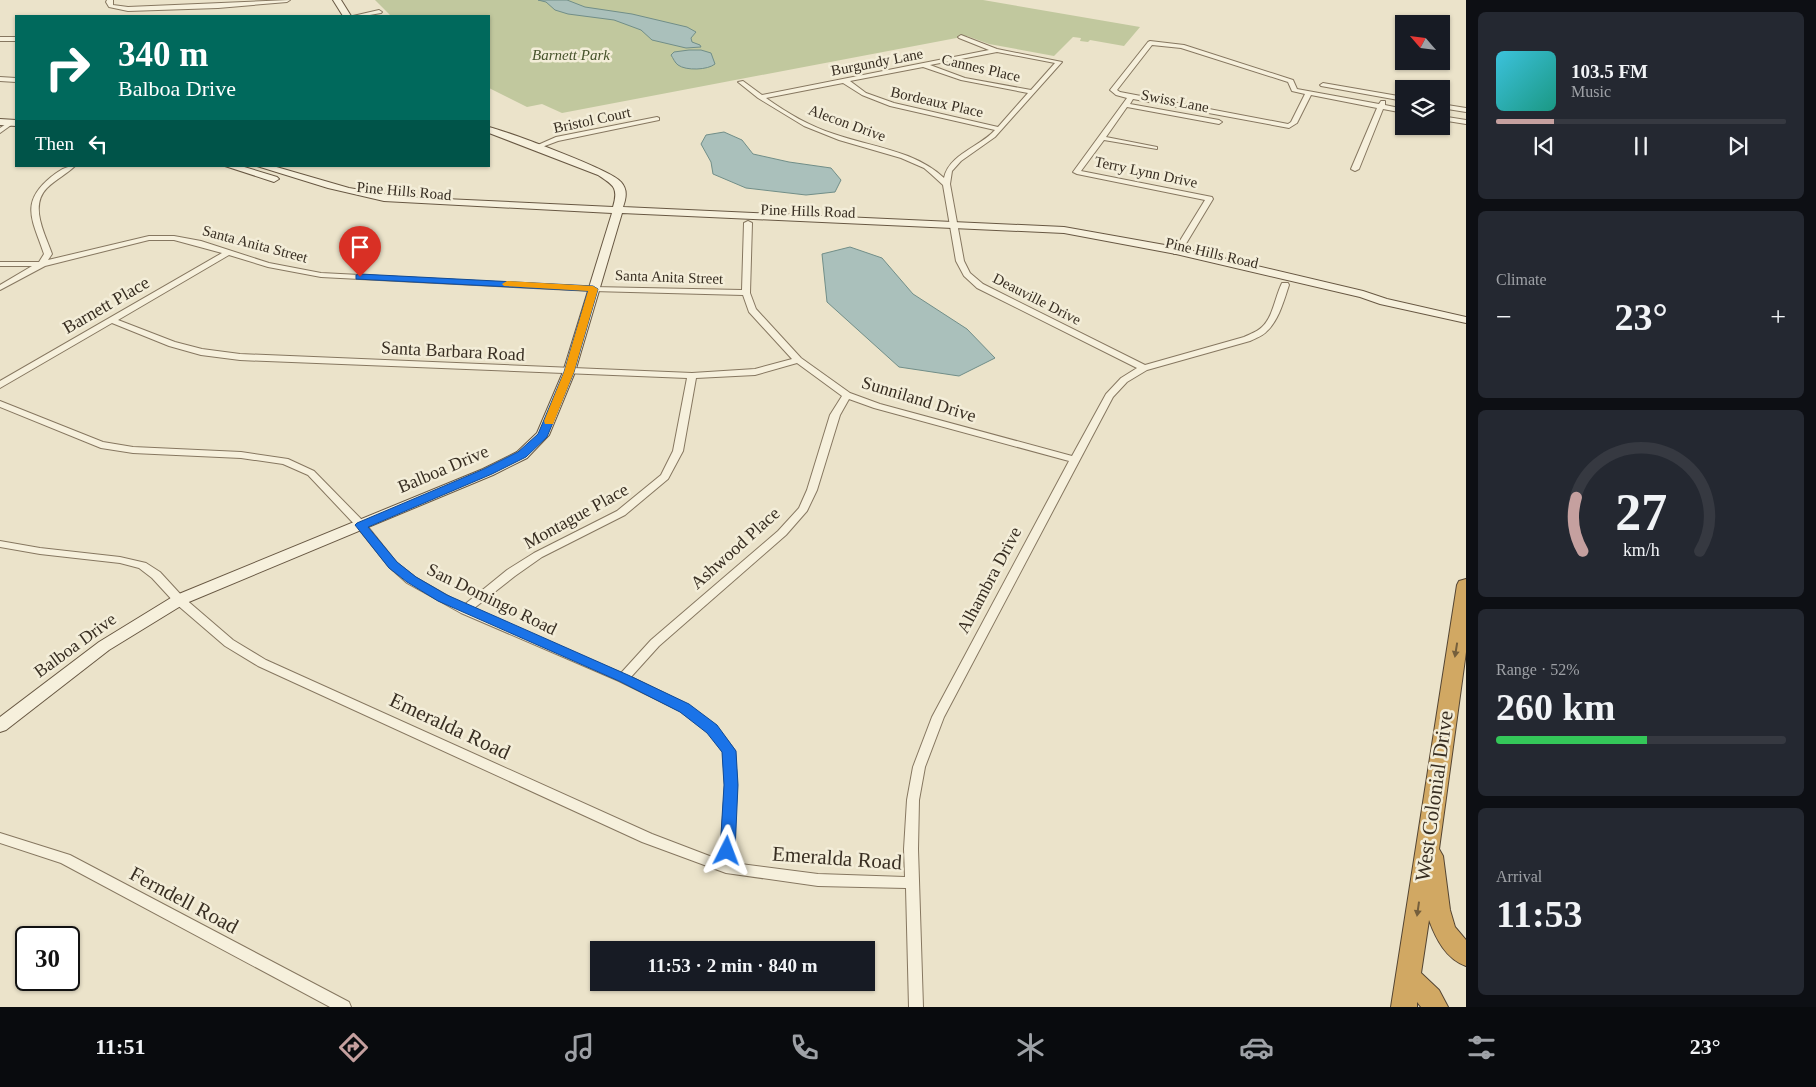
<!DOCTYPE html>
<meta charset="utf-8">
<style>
:root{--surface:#171b24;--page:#242831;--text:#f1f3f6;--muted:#9ea1a6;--line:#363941;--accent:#c5a09f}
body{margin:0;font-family:"Times New Roman",serif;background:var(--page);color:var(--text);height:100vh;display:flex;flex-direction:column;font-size:19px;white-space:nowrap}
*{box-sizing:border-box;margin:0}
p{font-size:16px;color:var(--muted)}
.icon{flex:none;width:28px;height:28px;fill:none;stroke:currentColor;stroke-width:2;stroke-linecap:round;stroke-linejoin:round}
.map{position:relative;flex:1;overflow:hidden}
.sheet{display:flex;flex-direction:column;gap:12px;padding:12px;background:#0d0f14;width:350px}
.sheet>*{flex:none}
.guide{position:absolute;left:15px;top:15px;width:475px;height:152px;border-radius:0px;box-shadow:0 1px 4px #0004;background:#00695c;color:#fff;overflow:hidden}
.needle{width:32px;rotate:298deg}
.tools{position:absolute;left:1395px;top:15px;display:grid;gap:10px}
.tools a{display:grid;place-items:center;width:55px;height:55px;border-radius:0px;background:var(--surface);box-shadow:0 1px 4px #0004;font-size:25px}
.speed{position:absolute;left:15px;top:926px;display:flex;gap:10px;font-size:25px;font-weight:700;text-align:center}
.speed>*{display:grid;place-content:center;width:65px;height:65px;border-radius:50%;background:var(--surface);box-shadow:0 1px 4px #0004;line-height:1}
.speed .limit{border:2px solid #111;border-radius:8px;background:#fff;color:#111}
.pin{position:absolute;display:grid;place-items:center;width:42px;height:42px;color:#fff;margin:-51px -21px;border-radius:50% 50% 50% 0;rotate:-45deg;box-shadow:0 0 5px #0007}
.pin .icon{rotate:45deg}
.me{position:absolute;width:55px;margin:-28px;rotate:3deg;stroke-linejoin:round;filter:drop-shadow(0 0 4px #0008)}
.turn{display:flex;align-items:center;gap:18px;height:105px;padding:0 20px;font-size:22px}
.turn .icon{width:65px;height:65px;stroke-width:2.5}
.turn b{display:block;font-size:35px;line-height:42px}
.then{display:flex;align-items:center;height:48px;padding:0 20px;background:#0003;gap:10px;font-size:19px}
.big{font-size:38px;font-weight:800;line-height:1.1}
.sheet .tile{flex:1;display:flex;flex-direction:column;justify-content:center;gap:8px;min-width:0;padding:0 18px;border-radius:8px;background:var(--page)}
.sheet .dial{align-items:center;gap:0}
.dial svg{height:130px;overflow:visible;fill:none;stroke:var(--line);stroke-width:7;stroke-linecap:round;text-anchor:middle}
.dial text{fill:var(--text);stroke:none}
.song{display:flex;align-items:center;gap:15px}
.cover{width:60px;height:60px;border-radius:8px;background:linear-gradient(135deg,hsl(190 70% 55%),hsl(170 70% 35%))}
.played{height:5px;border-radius:2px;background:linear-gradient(90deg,var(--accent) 20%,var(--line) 20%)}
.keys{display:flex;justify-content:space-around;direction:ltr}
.heat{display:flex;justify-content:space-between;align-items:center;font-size:28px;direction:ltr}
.charge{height:8px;border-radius:4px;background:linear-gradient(90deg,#34c759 52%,var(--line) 0)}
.trip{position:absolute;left:590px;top:941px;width:285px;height:50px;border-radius:0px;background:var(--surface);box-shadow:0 1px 4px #0004;font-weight:800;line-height:50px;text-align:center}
.tabs{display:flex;height:80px;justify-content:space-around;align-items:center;background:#090b0e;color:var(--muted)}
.tabs .icon{width:35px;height:35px}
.tabs .on{color:var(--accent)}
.tabs b{font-size:22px;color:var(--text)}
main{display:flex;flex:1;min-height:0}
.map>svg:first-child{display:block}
</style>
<main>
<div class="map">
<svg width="1466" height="1007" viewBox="0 0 1466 1007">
<rect width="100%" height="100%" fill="#ebe3ca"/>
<path fill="#c1c89e" d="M375 0H983L1140 27 1124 46 1090 40 1088 42 1080 41 1081 38 1073 37 1054 56 989 44 967 36 562 113 542 104 527 107 489 88V16H391Z"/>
<g fill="#aac0bb" stroke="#718e88">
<path d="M538 0H567L585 7 632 14 687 27 696 32 691 38 692 42 700 45 701 47 686 48 652 40 641 30 614 20 568 14 555 10 546 2Z"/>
<path d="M689 50H701L711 53 715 64C708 70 686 71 678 65 675 63 673 58 671 55L674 52Z"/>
<path d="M724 132 742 140 753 154 789 162 831 168 841 180 835 192 806 195 746 188 713 174 711 162 701 144 706 135Z"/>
<path d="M850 247 882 258 913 294 967 329 995 358 959 376 899 367 827 302 822 254Z"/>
</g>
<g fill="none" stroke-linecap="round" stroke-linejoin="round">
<defs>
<g id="street">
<path d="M107 0H113V5L128 7 290 0 287 2 218 8 128 11 109 7 106 2Z"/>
<path d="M379 10 382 12 381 13 364 16H353Z"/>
<path d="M961 35 997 49 1062 62 995 137 961 161 952 171 950 184 964 261 970 273 983 284 1145 365 1244 337C1250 334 1257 332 1262 327 1273 317 1275 297 1282 283H1288L1289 285C1284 300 1279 320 1267 331 1263 336 1256 338 1250 341L1147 370 1127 382 1113 397 944 717 925 767 919 800 918 849 923 1007H909L906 888 818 886 726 873 642 842 258 666 225 646 175 603 152 578 139 568 120 563 40 554 0 547V541L40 548 120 557 146 563 160 572 183 597 233 640 266 660 652 834 720 860 725 785 723 752 708 732 680 711 619 681 461 613 407 583 389 567 357 527 308 475 283 464 241 458 133 453 101 448 0 407V401L103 442 133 447 241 452 288 459 314 471 365 523 397 563 415 577 464 605 507 570 534 553 617 511 661 475 673 451 687 378 240 360 201 355 169 346 112 323 0 388V381L222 253 174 240H149L45 266 0 290V285L32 266H0V262H39L44 254C33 221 19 203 51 177 59 171 65 166 75 166 67 174 56 179 47 188 29 206 45 234 52 254L48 260 149 236H174L201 241 269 263 321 273 593 287 742 290 744 223 748 221 752 223 750 293 756 309 801 358 850 393 880 404 1072 456 1106 394 1121 378 1137 368 977 288 964 276 956 261 943 185 931 174 924 168 901 158 839 140 804 126 758 98 738 82 743 81 762 95 989 50 959 38 958 37ZM997 52 1055 63 1031 90 965 78 930 65ZM923 67 961 80 1028 93 998 127 894 103 866 93 850 81ZM843 83 862 95 890 106 995 130C980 147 949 154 944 178 914 150 871 147 834 134 809 126 787 113 766 98ZM229 255 268 267 321 277 593 291 743 295 749 312 792 359 755 369 692 373 240 354 202 349 175 342 118 320ZM797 363 842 396 830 415 807 490 799 508 778 531 651 640 621 673 473 609 515 576 542 557 625 515 668 479 683 451 696 378 755 375ZM849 399 874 408 1069 461 932 717 913 767 907 800 904 849 905 877 818 874 733 863 737 785 735 751 733 748 716 726 688 705 631 677 659 646 786 535 807 511 817 490 840 415Z"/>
<rect x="0" y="37" width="16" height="4"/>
<path d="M1150 41 1184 45 1293 80 1297 89 1379 104 1381 101H1385V105L1404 109V113L1383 109 1359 169 1355 171 1351 169 1377 108 1311 95 1297 123 1289 128 1133 99 1130 104 1219 120 1222 122 1219 124 1127 107 1106 137 1157 147V149L1104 140 1081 171 1212 197 1213 199 1181 252 1177 254H1174L1173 252 1205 200 1077 174 1073 172 1127 98 1116 95 1110 90 1148 42ZM1152 45 1181 48 1288 82 1292 91 1305 94 1291 122 1288 124 1120 92 1117 90Z"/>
<path d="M0 77 16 78V82L0 81Z"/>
<path d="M1323 83 1404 97V101L1321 86 1320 85Z"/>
<path d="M1441 104 1466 108V112L1441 108Z"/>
<path d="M1441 116 1466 120V124L1441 120Z"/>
<path d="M657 117 659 118V120L558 141 534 150 531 148 556 137Z"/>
<path d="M9 122 14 123 0 133V128Z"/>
<path d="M0 833 70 855 349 1002 351 1007H330L61 863 0 843Z"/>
</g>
<g id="secondary">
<path d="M333 0H341L351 16H343Z"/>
<path d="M0 119 16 120V126L0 125Z"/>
<path d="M489 127C508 132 612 170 621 182 628 190 626 198 623 207L1064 227 1176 247 1363 291 1387 299 1466 317V323L1380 304 1360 297 1176 254 1064 233 622 213 575 372 549 435 527 458 493 475 184 604 109 650 6 730 0 732V717L99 642 174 596 483 469 517 452 537 433 563 372 612 213 384 201 328 188 257 166H273L349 188 402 197 613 207C619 187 613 185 598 175L489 133Z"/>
<path d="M225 166H241L277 177 279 179 274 182Z"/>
</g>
<path id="highway" d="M1466 579V652L1439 849 1443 856 1450 910 1455 927 1466 940V966C1446 959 1436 939 1429 920L1421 973 1439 990 1448 1007H1421L1417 1002V1007H1391L1457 585 1459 581Z"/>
</defs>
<use href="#street" stroke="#867760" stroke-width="2"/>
<use href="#secondary" stroke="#685843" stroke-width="2"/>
<use href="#highway" stroke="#544533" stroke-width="2"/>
<use href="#street" fill="#f6f0dc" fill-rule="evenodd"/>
<use href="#secondary" fill="#f6f0dc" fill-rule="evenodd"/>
<use href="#highway" fill="#d1a863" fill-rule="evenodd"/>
</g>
<defs><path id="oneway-solid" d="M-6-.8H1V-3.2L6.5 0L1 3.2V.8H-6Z" transform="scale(1.25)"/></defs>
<g fill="#755f3c">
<use href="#oneway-solid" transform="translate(1456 650) rotate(99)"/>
<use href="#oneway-solid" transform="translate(1418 909) rotate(98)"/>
</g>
<path fill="#1a73e8" stroke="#114b97" d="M360 274 593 286 598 289 574 372 547 437 526 457 492 474 368 527 397 562 416 577 447 595 628 675 689 704 717 725 736 751 738 785 735 851 732 855 727 857 722 855 720 851 724 785 722 752 707 733 680 712 619 681 438 601 407 582 389 568 355 525 357 523 484 469 518 452 538 434 564 372 588 291 356 279V275Z"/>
<path fill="#f59e0b" d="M507 281 593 286 598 289 574 372 553 424H545L544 421 564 372 588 291 504 286 502 284Z"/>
<g text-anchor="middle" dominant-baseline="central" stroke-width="5" stroke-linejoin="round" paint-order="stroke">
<g font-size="15" font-style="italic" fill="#46522a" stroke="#f3edd8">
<text x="571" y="55">Barnett Park</text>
</g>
<g font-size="15" fill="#382e22" stroke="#f3edd8">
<text transform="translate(877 62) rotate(-11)">Burgundy Lane</text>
<text transform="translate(981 68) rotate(13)">Cannes Place</text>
<text transform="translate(1175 101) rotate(11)">Swiss Lane</text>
<text transform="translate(937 102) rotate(13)">Bordeaux Place</text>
<text transform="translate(592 120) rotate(-12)">Bristol Court</text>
<text transform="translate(847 123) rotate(20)">Alecon Drive</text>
<text transform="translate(1146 172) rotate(12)">Terry Lynn Drive</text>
<text transform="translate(404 191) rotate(5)">Pine Hills Road</text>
<text transform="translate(808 211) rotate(2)">Pine Hills Road</text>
<text transform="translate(255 244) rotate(15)">Santa Anita Street</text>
<text transform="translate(1212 253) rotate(13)">Pine Hills Road</text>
<text transform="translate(669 277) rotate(2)">Santa Anita Street</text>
<text transform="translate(1037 299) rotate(27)">Deauville Drive</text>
</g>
<g font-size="18" fill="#382e22" stroke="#f3edd8">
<text transform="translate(106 305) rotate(-30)">Barnett Place</text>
<text transform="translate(453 351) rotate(3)">Santa Barbara Road</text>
<text transform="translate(919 399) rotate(17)">Sunniland Drive</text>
<text transform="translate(443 469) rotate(-23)">Balboa Drive</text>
<text transform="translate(576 516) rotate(-29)">Montague Place</text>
<text transform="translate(735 548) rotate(-42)">Ashwood Place</text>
<text transform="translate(989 580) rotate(-62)">Alhambra Drive</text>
<text transform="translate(492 599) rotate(26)">San Domingo Road</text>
<text transform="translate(75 645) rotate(-36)">Balboa Drive</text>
</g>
<g font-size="21" fill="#382e22" stroke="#f3edd8">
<text transform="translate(450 726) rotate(25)">Emeralda Road</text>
<text transform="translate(1434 796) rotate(-82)">West Colonial Drive</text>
<text transform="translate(837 858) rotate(4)">Emeralda Road</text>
<text transform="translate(184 900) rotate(28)">Ferndell Road</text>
</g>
</g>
</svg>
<div class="tools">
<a><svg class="needle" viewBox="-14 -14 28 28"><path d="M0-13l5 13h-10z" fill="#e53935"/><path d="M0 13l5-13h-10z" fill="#9ea1a6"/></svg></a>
<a><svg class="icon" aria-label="layers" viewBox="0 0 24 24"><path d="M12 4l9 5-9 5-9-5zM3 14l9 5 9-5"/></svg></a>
</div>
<div class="speed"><div class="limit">30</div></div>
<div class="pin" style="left:360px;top:277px;background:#d93025"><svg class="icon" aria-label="arrive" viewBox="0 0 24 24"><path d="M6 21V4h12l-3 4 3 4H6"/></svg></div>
<svg class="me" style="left:727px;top:851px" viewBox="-20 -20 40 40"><path d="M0-17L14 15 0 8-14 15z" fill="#1a73e8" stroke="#fff" stroke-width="4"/></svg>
<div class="trip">11:53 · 2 min · 840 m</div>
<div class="guide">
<div class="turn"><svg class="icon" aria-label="right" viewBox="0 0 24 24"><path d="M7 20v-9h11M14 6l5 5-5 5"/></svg><div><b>340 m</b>Balboa Drive</div></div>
<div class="then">Then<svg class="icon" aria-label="left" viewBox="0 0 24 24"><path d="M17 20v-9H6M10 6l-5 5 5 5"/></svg></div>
</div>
</div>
<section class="sheet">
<div class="tile">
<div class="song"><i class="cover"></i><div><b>103.5 FM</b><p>Music</p></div></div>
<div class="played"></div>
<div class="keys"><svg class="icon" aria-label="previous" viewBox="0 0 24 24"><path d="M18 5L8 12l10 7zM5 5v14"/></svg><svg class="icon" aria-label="pause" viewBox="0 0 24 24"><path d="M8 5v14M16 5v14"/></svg><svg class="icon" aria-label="next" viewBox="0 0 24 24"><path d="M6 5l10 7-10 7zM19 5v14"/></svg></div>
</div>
<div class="tile"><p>Climate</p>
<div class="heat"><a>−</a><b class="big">23°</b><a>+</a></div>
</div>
<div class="tile dial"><svg viewBox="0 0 100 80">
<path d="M14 69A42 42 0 1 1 86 69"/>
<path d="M14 69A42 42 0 0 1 10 36" stroke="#c5a09f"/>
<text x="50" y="56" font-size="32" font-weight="700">27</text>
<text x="50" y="72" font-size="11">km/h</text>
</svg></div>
<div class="tile"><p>Range · 52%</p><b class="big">260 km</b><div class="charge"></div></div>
<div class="tile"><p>Arrival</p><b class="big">11:53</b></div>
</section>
</main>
<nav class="tabs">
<b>11:51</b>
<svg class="icon on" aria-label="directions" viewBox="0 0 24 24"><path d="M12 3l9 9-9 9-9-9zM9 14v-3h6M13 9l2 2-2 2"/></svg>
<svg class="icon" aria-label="music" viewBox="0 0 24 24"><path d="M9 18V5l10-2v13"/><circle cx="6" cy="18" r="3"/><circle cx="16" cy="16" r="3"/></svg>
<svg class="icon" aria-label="phone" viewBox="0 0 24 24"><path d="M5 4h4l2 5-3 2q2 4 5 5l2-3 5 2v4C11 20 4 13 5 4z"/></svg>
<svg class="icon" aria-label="climate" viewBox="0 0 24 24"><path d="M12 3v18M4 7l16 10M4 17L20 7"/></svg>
<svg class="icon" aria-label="car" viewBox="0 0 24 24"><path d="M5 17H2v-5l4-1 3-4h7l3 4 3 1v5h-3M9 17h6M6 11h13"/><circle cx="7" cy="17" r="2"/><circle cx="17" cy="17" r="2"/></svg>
<svg class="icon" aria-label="filters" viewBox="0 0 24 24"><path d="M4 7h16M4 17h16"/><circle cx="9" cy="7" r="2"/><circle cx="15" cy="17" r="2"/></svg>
<b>23°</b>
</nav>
